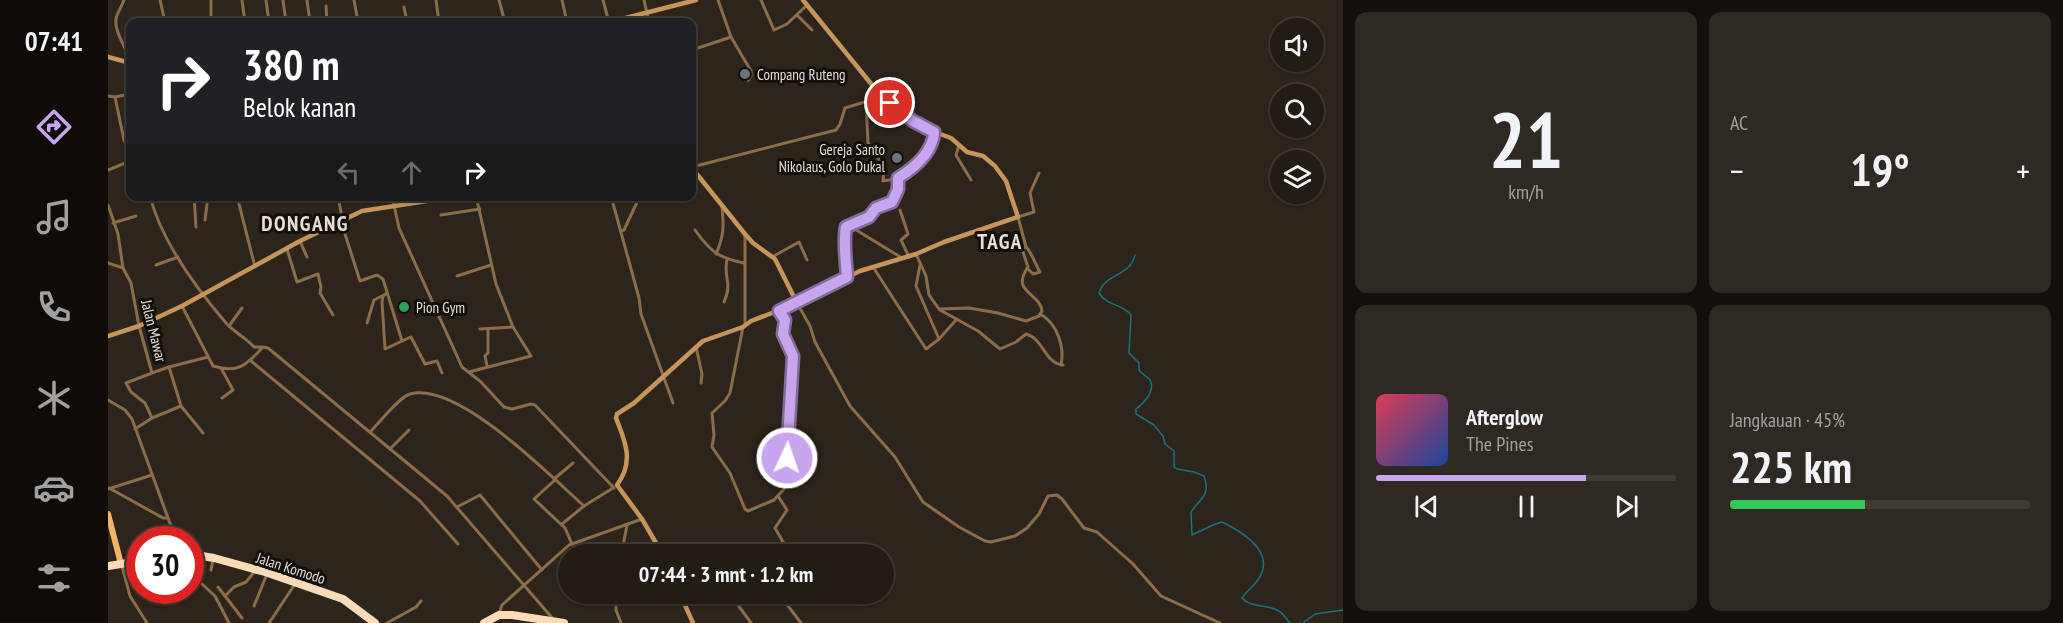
<!DOCTYPE html>
<html lang="id">
<meta charset="utf-8">
<style>
:root{--surface:#221c15;--page:#2e2922;--text:#f1f3f6;--muted:#a2a1a0;--line:#3f3a34;--accent:#c7a6ef}
body{margin:0;font-family:"PT Sans Narrow",sans-serif;background:var(--page);color:var(--text);height:100vh;display:flex;flex-direction:column;font-size:22px;white-space:nowrap}
*{box-sizing:border-box;margin:0}
p{font-size:20px;color:var(--muted)}
.icon{flex:none;width:33px;height:33px;fill:none;stroke:currentColor;stroke-width:2;stroke-linecap:round;stroke-linejoin:round}
.map{position:relative;flex:1;overflow:hidden}
.drawer{display:flex;flex-direction:column;gap:12px;padding:12px;background:#130f0c;width:720px}
.drawer>*{flex:none}
.top-card{position:absolute;left:18px;top:18px;width:570px;height:183px;border-radius:12px;box-shadow:0 2px 4px #0004,0 0 0 2px var(--line);background:#202124;color:#fff;overflow:hidden}
.buttons{position:absolute;left:1162px;top:18px;display:grid;gap:12px}
.buttons a{display:grid;place-items:center;width:54px;height:54px;border-radius:50%;background:var(--surface);box-shadow:0 2px 4px #0004,0 0 0 2px var(--line);font-size:30px}
.speed{position:absolute;left:18px;top:526px;display:flex;gap:12px;font-size:30px;font-weight:700;text-align:center}
.speed>*{display:grid;place-content:center;width:78px;height:78px;border-radius:50%;background:var(--surface);box-shadow:0 2px 4px #0004,0 0 0 2px var(--line);line-height:1}
.speed .limit{border:9px solid #d22;background:#fff;color:#111}
.pin{position:absolute;display:grid;place-items:center;width:51px;height:51px;color:#fff;margin:-26px;border:3px solid #fff;border-radius:50%;box-shadow:0 2px 6px #0007}
.me{position:absolute;width:66px;margin:-33px;rotate:3deg;stroke-linejoin:round;filter:drop-shadow(0 0 4px #0008)}
.turn{display:flex;align-items:center;gap:21px;height:126px;padding:0 18px;font-size:27px}
.turn .icon{width:78px;height:78px;stroke-width:2.5}
.turn b{display:block;font-size:42px;line-height:51px}
.lanes{display:flex;align-items:center;height:57px;padding:0 18px;background:#0003;justify-content:center;gap:30px;direction:ltr}
.lanes .off{opacity:.35}
.big{font-size:45px;font-weight:800;line-height:1.1}
.drawer .card{flex:1;display:flex;flex-direction:column;justify-content:center;gap:9px;min-width:0;padding:0 21px;border-radius:12px;background:var(--page)}
.drawer .dial{align-items:center;gap:0}
.dial b{font-size:78px;line-height:1}
.song{display:flex;align-items:center;gap:18px}
.cover{width:72px;height:72px;border-radius:9px;background:linear-gradient(135deg,hsl(350 70% 55%),hsl(220 70% 35%))}
.played{height:6px;border-radius:3px;background:linear-gradient(90deg,var(--accent) 70%,var(--line) 70%)}
.keys{display:flex;justify-content:space-around;direction:ltr}
.heat{display:flex;justify-content:space-between;align-items:center;font-size:33px;direction:ltr}
.charge{height:9px;border-radius:4px;background:linear-gradient(90deg,#34c759 45%,var(--line) 0)}
.drawer .tiles{flex:1;display:grid;gap:12px;grid-template-columns:repeat(2,1fr)}
.trip{position:absolute;left:450px;top:544px;width:336px;height:60px;border-radius:30px;background:var(--surface);box-shadow:0 2px 4px #0004,0 0 0 2px var(--line);font-weight:800;line-height:60px;text-align:center}
main{display:flex;flex:1;min-height:0}
.tabs{display:flex;flex-direction:column;width:108px;justify-content:space-around;align-items:center;background:#0e0b08;color:var(--muted)}
.tabs .icon{width:42px;height:42px}
.tabs .current{color:var(--accent)}
.tabs b{font-size:27px;color:var(--text)}
.map>svg:first-child{display:block}
</style>
<main>
<nav class="tabs">
<b>07:41</b>
<svg class="icon current" aria-label="directions" viewBox="0 0 24 24"><path d="M12 3l9 9-9 9-9-9zM9 14v-3h6M13 9l2 2-2 2"/></svg>
<svg class="icon" aria-label="music" viewBox="0 0 24 24"><path d="M9 18V5l10-2v13"/><circle cx="6" cy="18" r="3"/><circle cx="16" cy="16" r="3"/></svg>
<svg class="icon" aria-label="phone" viewBox="0 0 24 24"><path d="M5 4h4l2 5-3 2q2 4 5 5l2-3 5 2v4C11 20 4 13 5 4z"/></svg>
<svg class="icon" aria-label="climate" viewBox="0 0 24 24"><path d="M12 3v18M4 7l16 10M4 17L20 7"/></svg>
<svg class="icon" aria-label="car" viewBox="0 0 24 24"><path d="M5 17H2v-5l4-1 3-4h7l3 4 3 1v5h-3M9 17h6M6 11h13"/><circle cx="7" cy="17" r="2"/><circle cx="17" cy="17" r="2"/></svg>
<svg class="icon" aria-label="filters" viewBox="0 0 24 24"><path d="M4 7h16M4 17h16"/><circle cx="9" cy="7" r="2"/><circle cx="15" cy="17" r="2"/></svg>
</nav>
<div class="map">
<svg width="1235" height="623" viewBox="0 0 1235 623">
<rect width="100%" height="100%" fill="#2d251c"/>
<g fill="none" stroke-linecap="round" stroke-linejoin="round">
<g stroke="#19717c" stroke-width="1.5">
<path d="M1027 255C1022 277 997 273 991 293 1000 307 1014 303 1023 315L1021 353 1031 363V370C1034 374 1040 377 1042 380 1048 391 1035 404 1028 409V414L1046 425 1055 436 1057 444 1066 451V467L1069 469 1086 472 1096 476C1103 495 1092 499 1083 512L1084 535 1105 525 1114 522C1131 530 1163 549 1154 572 1151 583 1140 589 1134 598 1143 609 1161 603 1172 612 1176 614 1179 620 1182 623"/>
<path d="M1195 623 1207 614 1235 610"/>
</g>
<g stroke="#8b6d4a" stroke-width="3">
<path d="M16 0C14 6 9 13 8 19 6 33 20 49 22 63"/>
<path d="M52 0 57 22"/>
<path d="M103 0V22"/>
<path d="M134 0 137 22"/>
<path d="M158 0 161 22"/>
<path d="M175 0 178 22"/>
<path d="M199 0 202 22"/>
<path d="M246 0 250 22"/>
<path d="M328 0 331 22"/>
<path d="M391 0 397 22"/>
<path d="M454 0 459 22"/>
<path d="M495 0 501 22"/>
<path d="M536 0 541 22"/>
<path d="M610 0 623 37 643 71V76L640 80"/>
<path d="M653 0 666 30 679 24 699 5"/>
<path d="M218 6 219 22"/>
<path d="M296 7 299 22"/>
<path d="M689 15 704 30"/>
<path d="M584 50 623 37"/>
<path d="M640 80 636 76 640 68"/>
<path d="M0 96 7 97 22 94"/>
<path d="M7 97 16 140 22 154"/>
<path d="M758 102 760 143 776 167 775 181C798 180 825 156 826 132"/>
<path d="M851 145 848 155 863 180"/>
<path d="M584 155 589 166"/>
<path d="M584 167 728 130 732 124 737 108 773 97"/>
<path d="M0 170 22 161"/>
<path d="M42 196C53 240 89 289 118 323 126 332 138 338 146 347H154"/>
<path d="M86 196 88 227"/>
<path d="M129 196 147 267"/>
<path d="M163 196V200"/>
<path d="M230 196 237 234 252 281 269 275 275 279 294 341 303 337 317 364 329 361 334 373"/>
<path d="M284 196 291 228 354 367 373 382 396 407 404 409 423 404 427 405 506 488"/>
<path d="M503 196 531 298 533 314 565 403"/>
<path d="M0 205 10 234 15 268 23 283 31 326 44 373 18 383 23 392 37 403 44 418 27 429"/>
<path d="M792 210 800 234 793 240 801 257"/>
<path d="M333 215 372 209"/>
<path d="M97 220 100 196"/>
<path d="M5 223 28 216"/>
<path d="M740 225 794 258"/>
<path d="M587 230C602 251 610 258 636 263"/>
<path d="M513 231 516 230 532 196"/>
<path d="M637 234V324"/>
<path d="M192 241 199 257"/>
<path d="M179 249 189 282 210 274 213 287 212 293 225 315"/>
<path d="M608 254C616 236 616 226 614 207"/>
<path d="M808 254 818 276 821 295 831 309 861 308 890 313 918 321 931 316 934 311C932 292 902 293 920 267L914 249 918 247"/>
<path d="M664 257 691 242 699 260"/>
<path d="M0 263 15 268"/>
<path d="M48 265 70 257"/>
<path d="M812 265 808 286 831 339"/>
<path d="M765 267 818 349 831 339 849 319"/>
<path d="M919 268 925 274 932 272C928 266 923 251 918 247L910 217 926 212 922 193 931 173"/>
<path d="M349 276 383 265"/>
<path d="M739 277C738 261 735 243 738 227L761 217 768 208 784 202 790 189V178"/>
<path d="M279 293 275 296 274 302 277 349 294 341"/>
<path d="M616 302C625 282 615 279 619 259"/>
<path d="M689 303 702 326 707 342 742 406 787 457 815 502 851 527 877 541 883 542 907 536 919 528 931 514 940 496 949 495 954 499 976 528 989 532 1025 564 1053 596 1112 623"/>
<path d="M74 306 105 366C131 374 139 364 155 347L160 348 339 496 446 620"/>
<path d="M832 310 870 331 892 349 908 342 918 334C936 339 936 363 955 365"/>
<path d="M932 314C949 323 957 347 953 365"/>
<path d="M259 323 266 300 274 296"/>
<path d="M121 326 134 308"/>
<path d="M635 327 622 393 617 401 604 413 606 435 604 447 622 473 637 509 640 511 666 500 676 489 679 480V458L685 356 675 334 677 319 671 311"/>
<path d="M372 329 405 327"/>
<path d="M588 347 594 374 593 383"/>
<path d="M143 361 312 501 350 544"/>
<path d="M379 366 377 356 380 353V329"/>
<path d="M61 367 100 357"/>
<path d="M113 368 125 390 114 398"/>
<path d="M361 372 423 356 405 327 388 284 368 196"/>
<path d="M44 373 61 367 73 406"/>
<path d="M0 400 17 410 24 419 68 540"/>
<path d="M44 418 73 406 95 433"/>
<path d="M262 432C271 423 291 397 302 394 350 381 442 476 476 506L505 488"/>
<path d="M282 449 301 430"/>
<path d="M446 479 465 463"/>
<path d="M447 480 426 499 457 528 464 544"/>
<path d="M1 488 55 518H59"/>
<path d="M0 489 44 475"/>
<path d="M670 496 679 510 667 528 678 547 687 555"/>
<path d="M349 507 372 495 434 570"/>
<path d="M454 524 476 506"/>
<path d="M507 555 515 546 519 525"/>
<path d="M611 555 636 544 645 555"/>
<path d="M14 566 22 596 39 623"/>
<path d="M103 570 105 560"/>
<path d="M82 573 107 596 121 623"/>
<path d="M110 587 117 596"/>
<path d="M508 594V610L513 623"/>
<path d="M622 594 643 623"/>
<path d="M671 594 693 623"/>
<path d="M146 606 159 574"/>
<path d="M391 614 394 605 461 545 534 519"/>
<path d="M134 618 117 596 126 587 138 582 147 571"/>
<path d="M161 623 187 584"/>
<path d="M279 623 308 607 313 601"/>
</g>
<g stroke="#c5955b" stroke-width="4.5">
<path d="M502 22 588 0"/>
<path d="M0 57 22 63"/>
<path d="M584 168 637 234 645 243 667 259 689 303"/>
<path d="M0 336 31 326 74 306 192 241 254 211 351 196"/>
<path d="M555 555 534 519 509 485C526 462 518 443 508 418L509 414 526 403 595 341 635 327 643 321 677 308 752 271 808 254 836 242 910 217 898 181 887 166 875 156 859 152 843 138 813 127 773 96 695 0"/>
<path d="M572 594 585 623"/>
</g>
<path stroke="#f2b467" stroke-width="6" d="M0 514 13 564"/>
<g stroke="#f9dbb9" stroke-width="8">
<path d="M82 554 106 558 157 572 235 599 267 623"/>
<path d="M0 566 32 561"/>
<path d="M376 623 391 615H404L456 623"/>
</g>
</g>
<g fill="none" stroke-linecap="round" stroke-linejoin="round">
<defs>
<path id="route" d="M679 458 685 356 675 334 677 320 671 311 739 277C738 261 735 242 738 227L761 217 768 208 784 202 790 189V178C806 168 825 152 826 132L805 121 782 103"/>
</defs>
<use href="#route" stroke="#816c9b" stroke-width="15"/>
<use href="#route" stroke="#c7a6ef" stroke-width="10"/>
</g>
<g fill="#6b7280" stroke="#130f0b" stroke-width="2">
<circle cx="637" cy="74" r="6"/>
<circle cx="789" cy="158" r="6"/>
</g>
<circle fill="#2e9e5b" stroke="#130f0b" stroke-width="2" cx="296" cy="307" r="6"/>
<g text-anchor="middle" dominant-baseline="central" stroke-width="6" stroke-linejoin="round" paint-order="stroke">
<g font-size="15" fill="#e4ded9" stroke="#130f0b" text-anchor="start">
<text x="649" y="74">Compang Ruteng</text>
<text x="777" y="149" text-anchor="end">Gereja Santo<tspan x="777" dy="17">Nikolaus, Golo Dukal</tspan></text>
<text x="308" y="307">Pion Gym</text>
</g>
<g font-size="15" fill="#e4ded9" stroke="#130f0b">
<text transform="translate(46 331) rotate(76)">Jalan Mawar</text>
<text transform="translate(183 568) rotate(18)">Jalan Komodo</text>
</g>
<g font-size="21" font-weight="bold" letter-spacing="1.5" fill="#e4ded9" stroke="#130f0b">
<text x="197" y="223">DONGANG</text>
<text x="892" y="241">TAGA</text>
</g>
</g>
</svg>
<div class="buttons">
<a><svg class="icon" aria-label="sound" viewBox="0 0 24 24"><path d="M4 9h4l5-4v14l-5-4H4zM17 9q2 3 0 6"/></svg></a>
<a><svg class="icon" aria-label="search" viewBox="0 0 24 24"><circle cx="10" cy="10" r="6"/><path d="M15 15l6 6"/></svg></a>
<a><svg class="icon" aria-label="layers" viewBox="0 0 24 24"><path d="M12 4l9 5-9 5-9-5zM3 14l9 5 9-5"/></svg></a>
</div>
<div class="speed"><div class="limit">30</div></div>
<div class="pin" style="left:782px;top:103px;background:#d93025"><svg class="icon" aria-label="arrive" viewBox="0 0 24 24"><path d="M6 21V4h12l-3 4 3 4H6"/></svg></div>
<svg class="me" style="left:679px;top:458px" viewBox="-20 -20 40 40"><circle r="17" fill="#c7a6ef" stroke="#fff" stroke-width="3"/><path d="M0-11L8 9 0 5-8 9z" fill="#fff"/></svg>
<div class="trip">07:44 · 3 mnt · 1.2 km</div>
<div class="top-card">
<div class="turn"><svg class="icon" aria-label="right" viewBox="0 0 24 24"><path d="M7 20v-9h11M14 6l5 5-5 5"/></svg><div><b>380 m</b>Belok kanan</div></div>
<div class="lanes"><svg class="icon off" aria-label="left" viewBox="0 0 24 24"><path d="M17 20v-9H6M10 6l-5 5 5 5"/></svg><svg class="icon off" aria-label="ahead" viewBox="0 0 24 24"><path d="M12 20V5M6 11l6-6 6 6"/></svg><svg class="icon" aria-label="right" viewBox="0 0 24 24"><path d="M7 20v-9h11M14 6l5 5-5 5"/></svg></div>
</div>
</div>
<section class="drawer">
<div class="tiles">
<div class="card dial"><b>21</b><p>km/h</p></div>
<div class="card"><p>AC</p>
<div class="heat"><a>−</a><b class="big">19°</b><a>+</a></div>
</div>
<div class="card">
<div class="song"><i class="cover"></i><div><b>Afterglow</b><p>The Pines</p></div></div>
<div class="played"></div>
<div class="keys"><svg class="icon" aria-label="previous" viewBox="0 0 24 24"><path d="M18 5L8 12l10 7zM5 5v14"/></svg><svg class="icon" aria-label="pause" viewBox="0 0 24 24"><path d="M8 5v14M16 5v14"/></svg><svg class="icon" aria-label="next" viewBox="0 0 24 24"><path d="M6 5l10 7-10 7zM19 5v14"/></svg></div>
</div>
<div class="card"><p>Jangkauan · 45%</p><b class="big">225 km</b><div class="charge"></div></div>
</div>
</section>
</main>
